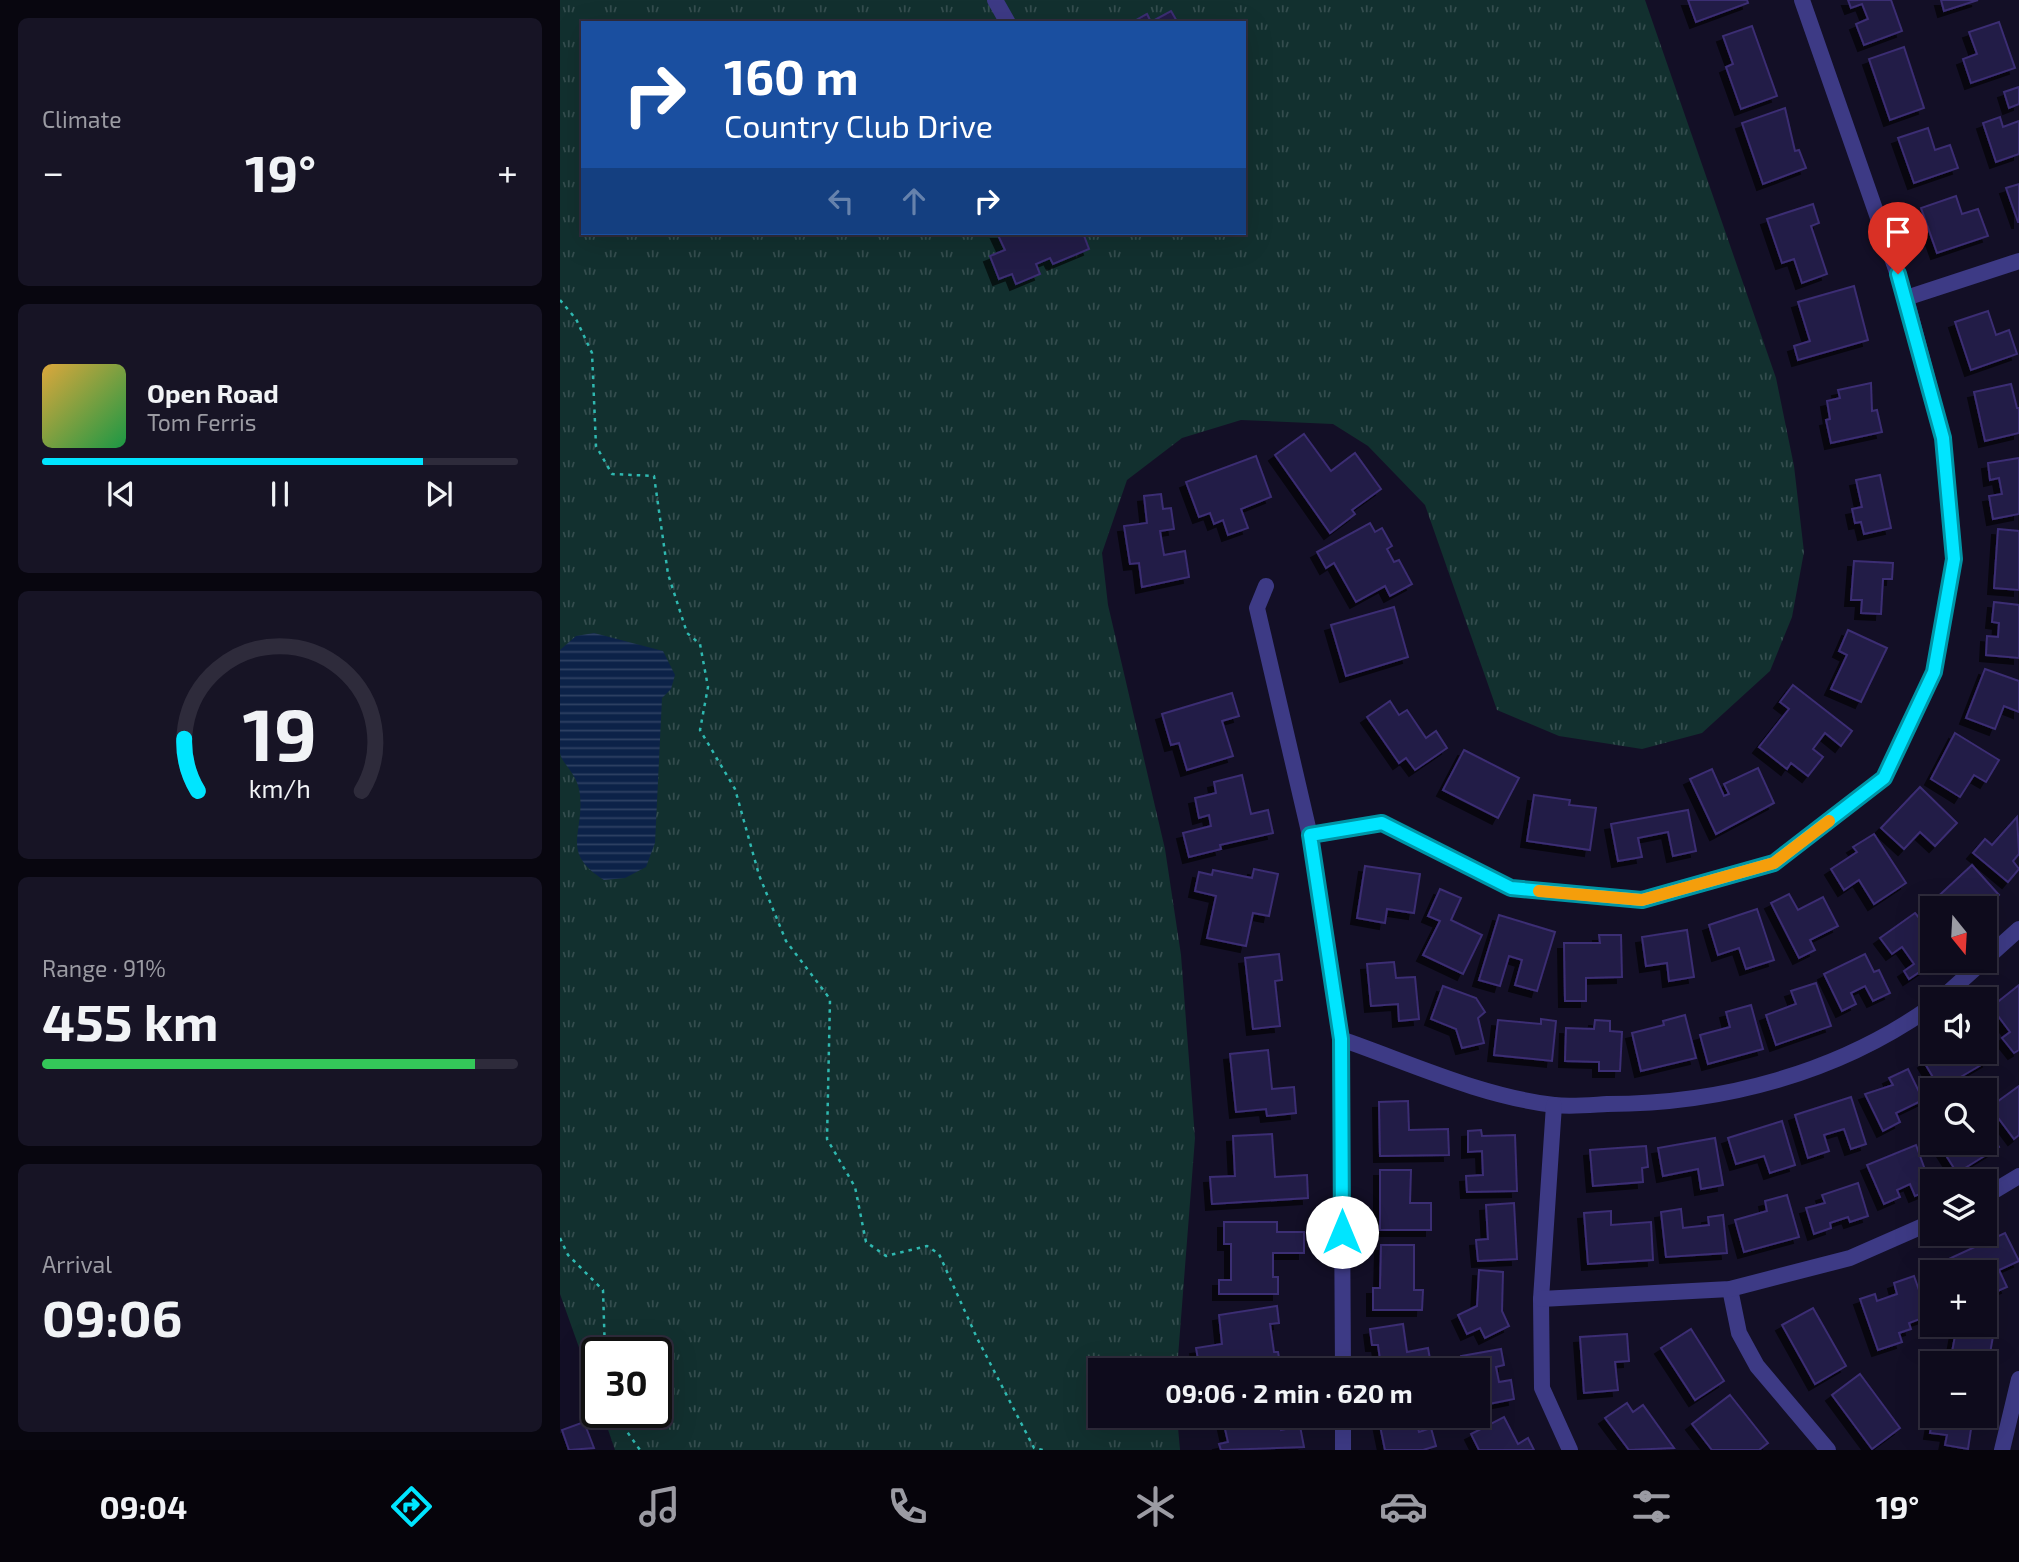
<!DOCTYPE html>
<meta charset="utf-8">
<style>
:root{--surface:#0e0b1c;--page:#171425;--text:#f1f3f6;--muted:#9b9ba3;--line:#2e2b3b;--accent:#00e5ff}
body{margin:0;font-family:"Exo 2",sans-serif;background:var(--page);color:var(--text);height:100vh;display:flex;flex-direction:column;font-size:26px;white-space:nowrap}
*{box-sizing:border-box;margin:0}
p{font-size:23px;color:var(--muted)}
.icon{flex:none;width:38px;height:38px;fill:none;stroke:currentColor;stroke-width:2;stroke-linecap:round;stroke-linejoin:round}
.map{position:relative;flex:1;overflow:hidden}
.drawer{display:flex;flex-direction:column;gap:18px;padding:18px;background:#08060f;width:560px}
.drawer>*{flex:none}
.top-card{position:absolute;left:21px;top:21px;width:665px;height:214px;border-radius:0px;box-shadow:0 7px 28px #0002,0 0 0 2px var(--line);background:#1a4fa0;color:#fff;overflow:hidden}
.needle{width:46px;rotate:162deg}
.controls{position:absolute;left:1360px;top:896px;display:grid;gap:14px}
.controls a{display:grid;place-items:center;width:77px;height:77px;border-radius:0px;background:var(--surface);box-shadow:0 7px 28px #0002,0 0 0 2px var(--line);font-size:35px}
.speed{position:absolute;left:21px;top:1337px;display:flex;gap:14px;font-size:35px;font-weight:700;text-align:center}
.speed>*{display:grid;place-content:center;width:91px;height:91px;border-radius:50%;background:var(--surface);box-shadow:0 7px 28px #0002,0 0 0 2px var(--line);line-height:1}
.speed .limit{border:4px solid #111;border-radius:10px;background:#fff;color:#111}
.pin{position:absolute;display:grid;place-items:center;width:60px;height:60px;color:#fff;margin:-72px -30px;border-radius:50% 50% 50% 0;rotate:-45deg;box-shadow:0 0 7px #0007}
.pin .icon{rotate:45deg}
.me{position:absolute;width:77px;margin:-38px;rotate:0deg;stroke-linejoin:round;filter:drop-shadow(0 0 5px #0008)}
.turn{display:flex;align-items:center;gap:24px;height:147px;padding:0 28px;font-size:32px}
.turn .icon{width:91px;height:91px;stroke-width:2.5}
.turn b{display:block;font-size:49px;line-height:60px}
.lanes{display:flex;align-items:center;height:66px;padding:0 28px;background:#0003;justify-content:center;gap:35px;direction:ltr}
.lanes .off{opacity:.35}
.big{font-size:52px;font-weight:700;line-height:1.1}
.drawer .tile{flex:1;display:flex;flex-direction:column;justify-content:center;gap:10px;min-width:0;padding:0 24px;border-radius:10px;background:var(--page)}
.drawer .dial{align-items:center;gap:0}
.dial svg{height:182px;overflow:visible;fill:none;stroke:var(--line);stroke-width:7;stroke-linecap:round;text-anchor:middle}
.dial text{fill:var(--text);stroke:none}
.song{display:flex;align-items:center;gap:21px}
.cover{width:84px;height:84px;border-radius:10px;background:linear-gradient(135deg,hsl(40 70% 55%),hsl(140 70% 35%))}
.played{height:7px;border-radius:4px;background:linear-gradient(90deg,var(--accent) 80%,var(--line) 80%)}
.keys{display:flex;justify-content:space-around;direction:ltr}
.heat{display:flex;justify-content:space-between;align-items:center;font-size:38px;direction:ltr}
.charge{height:10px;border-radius:5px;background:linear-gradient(90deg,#34c759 91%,var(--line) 0)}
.trip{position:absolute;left:528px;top:1358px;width:402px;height:70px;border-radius:0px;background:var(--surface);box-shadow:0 7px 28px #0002,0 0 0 2px var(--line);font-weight:700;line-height:70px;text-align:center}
.dock{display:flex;height:112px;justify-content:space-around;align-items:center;background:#06040b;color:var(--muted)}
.dock .icon{width:49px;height:49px}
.dock .selected{color:var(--accent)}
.dock b{font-size:32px;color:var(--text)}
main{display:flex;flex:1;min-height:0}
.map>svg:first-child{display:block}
</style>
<main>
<section class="drawer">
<div class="tile"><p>Climate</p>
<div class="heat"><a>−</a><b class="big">19°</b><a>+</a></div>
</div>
<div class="tile">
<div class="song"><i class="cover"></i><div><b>Open Road</b><p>Tom Ferris</p></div></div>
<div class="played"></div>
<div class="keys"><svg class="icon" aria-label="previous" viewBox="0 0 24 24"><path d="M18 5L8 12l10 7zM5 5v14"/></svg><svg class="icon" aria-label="pause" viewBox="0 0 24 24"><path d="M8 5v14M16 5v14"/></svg><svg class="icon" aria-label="next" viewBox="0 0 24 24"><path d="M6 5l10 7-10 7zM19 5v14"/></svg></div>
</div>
<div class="tile dial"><svg viewBox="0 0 100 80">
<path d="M14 69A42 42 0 1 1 86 69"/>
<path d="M14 69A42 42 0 0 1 8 46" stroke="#00e5ff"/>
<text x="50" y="56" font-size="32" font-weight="700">19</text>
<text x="50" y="72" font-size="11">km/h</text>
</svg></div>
<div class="tile"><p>Range · 91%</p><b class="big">455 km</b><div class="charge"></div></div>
<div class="tile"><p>Arrival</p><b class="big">09:06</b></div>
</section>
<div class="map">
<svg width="1459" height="1450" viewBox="0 0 1459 1450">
<defs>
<pattern id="grass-tufts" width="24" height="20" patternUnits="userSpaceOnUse" patternTransform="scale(1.75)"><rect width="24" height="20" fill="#12302f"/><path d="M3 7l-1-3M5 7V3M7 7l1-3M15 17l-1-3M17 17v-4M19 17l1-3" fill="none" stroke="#344d4e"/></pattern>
<pattern id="water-rules" width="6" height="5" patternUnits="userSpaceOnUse" patternTransform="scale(1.75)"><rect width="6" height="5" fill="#0c2248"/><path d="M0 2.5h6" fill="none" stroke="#2f4163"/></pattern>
<filter id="shadow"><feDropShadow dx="-6" dy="6" stdDeviation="0" flood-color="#0009"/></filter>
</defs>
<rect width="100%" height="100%" fill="#130f26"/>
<path fill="url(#grass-tufts)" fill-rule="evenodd" d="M0 0H1085L1216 378 1234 466 1244 552 1232 617 1210 671 1142 733 1082 749 999 736 937 710 865 505 808 446 773 424 681 420 622 438 567 480 542 553 548 605 605 849 621 955 635 1138 617 1370H541V1416H617L620 1450H55L42 1412H96V1353H37V1398L0 1294ZM23 23H684V233H23Z"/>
<path fill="url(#water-rules)" d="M34 633 103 651 115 675 111 689 102 698 95 843 86 867 65 878 44 880C0 852 24 835 20 795 18 773 2 765 0 753 0 723 0 681 0 650L16 636Z"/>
<g fill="#241b47" stroke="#3b2d73" stroke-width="2" filter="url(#shadow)">
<path d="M1128 0H1187L1188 3 1136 22Z"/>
<path d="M1288 0H1331L1342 31 1304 45 1296 24 1308 19 1302 4 1291 8Z"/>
<path d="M1381 0H1418L1384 11Z"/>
<path d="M611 11 618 23H571L587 14 591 22Z"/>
<path d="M1439 22 1455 68 1411 83 1403 59 1417 54 1409 32Z"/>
<path d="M1192 26 1217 96 1181 109 1166 67 1173 64 1163 36Z"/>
<path d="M1344 47 1364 108 1330 120 1309 59Z"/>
<path d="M1459 87V104L1449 108 1444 92Z"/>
<path d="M1225 108 1235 151 1239 150 1246 168 1203 184 1182 123Z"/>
<path d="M1440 117 1443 127 1459 121V154L1436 162 1423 123Z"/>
<path d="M1368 128 1375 150 1390 145 1398 168 1354 183 1338 138Z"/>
<path d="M1459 184V222H1458L1446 188Z"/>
<path d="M1396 196 1402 214 1418 209 1428 236 1377 253 1361 208Z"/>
<path d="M1253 204 1259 223 1251 226 1267 274 1242 283 1234 259 1222 263 1207 219Z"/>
<path d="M437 233H523L529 249 493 264 490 258 476 264 480 274 456 284 452 274 439 279 430 256 445 250Z"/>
<path d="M1294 286 1308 340 1238 360 1234 346 1250 341 1238 302Z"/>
<path d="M1428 311 1436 335 1449 330 1457 354 1411 370 1395 322Z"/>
<path d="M1311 383 1312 411 1317 410 1322 432 1271 443 1266 420 1270 419 1267 401 1280 398 1278 390Z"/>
<path d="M1451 384 1457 408H1459V433L1425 441 1414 392Z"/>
<path d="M744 434 771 471 795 453 821 489 792 510 795 514 770 533 715 455Z"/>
<path d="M696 456 711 497 681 509 688 528 668 535 663 520 654 524 650 513 639 517 626 482Z"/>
<path d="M1459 458V514L1433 519 1429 496 1442 494 1439 478 1430 480 1428 463Z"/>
<path d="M1320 475 1331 528 1304 534 1301 522 1295 523 1292 509 1302 507 1296 480Z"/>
<path d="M601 494 603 509 611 508 614 529 600 531 604 555 625 551 629 577 582 587 579 563 570 564 564 526 587 523 584 496Z"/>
<path d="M810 523 815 532 822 528 832 546 827 549 834 562 839 560 852 584 830 596 825 586 796 602 774 563 766 568 757 552Z"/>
<path d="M1438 529 1459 531V590L1434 588Z"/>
<path d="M1294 561 1333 563 1332 579H1323L1321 614 1301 613 1302 600H1291Z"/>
<path d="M1434 602 1459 605V658L1426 655 1427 636 1438 637 1439 623 1432 622Z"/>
<path d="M834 607 848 657 786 676 771 625Z"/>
<path d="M1288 630 1327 648 1301 702 1271 689 1287 655 1279 651Z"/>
<path d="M1425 669 1459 681V712L1444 706 1435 729 1406 718Z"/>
<path d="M1233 685 1292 731 1281 746 1265 733 1253 749 1263 757 1248 776 1231 763 1227 769 1199 747 1229 709 1220 702Z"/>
<path d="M672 693 679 716 662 721 673 756 627 770 619 743 611 745 602 714Z"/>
<path d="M830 701 839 715 847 710 866 738 876 731 887 748 855 770 846 758 839 763 807 717Z"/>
<path d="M1395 733 1439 760 1426 782 1414 775 1400 797 1371 779Z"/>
<path d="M904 750 959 778 938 818 883 790Z"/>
<path d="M1198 768 1214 803 1156 834 1130 779 1152 769 1164 796 1169 794 1164 784Z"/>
<path d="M682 775 691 814 708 810 713 833 660 845 661 849 629 857 623 833 651 826 649 815 639 818 635 798 656 793 654 782Z"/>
<path d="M1360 787 1397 823 1375 846 1360 832 1344 849 1321 828Z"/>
<path d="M974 795 1010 800 1009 805 1036 808 1030 850 967 841Z"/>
<path d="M1128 810 1136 851 1113 856 1108 832 1078 838 1082 857 1058 861 1051 824Z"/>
<path d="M1457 817 1459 854 1453 861 1459 869 1448 882 1413 853 1425 839 1432 845Z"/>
<path d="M1314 834 1346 883 1314 904 1299 880 1284 890 1271 869 1297 852 1293 847Z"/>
<path d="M1412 865 1439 895 1424 908H1378L1372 902Z"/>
<path d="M805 866 860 874 854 913 827 909 825 923 797 918Z"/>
<path d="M694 869 718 874 709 916 693 913 686 946 647 938 656 896 635 891 639 872 652 875 653 870 692 878Z"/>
<path d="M880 889 901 898 891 920 922 935 903 974 863 955 880 921 868 916Z"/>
<path d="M1229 894 1238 910 1263 897 1278 926 1250 940 1255 950 1239 958 1211 903Z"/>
<path d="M1197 909 1214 960 1186 969 1179 948 1158 955 1149 925Z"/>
<path d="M1355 913 1372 933V961H1376L1349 979 1344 971 1354 964 1342 947 1332 954 1320 938Z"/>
<path d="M939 915 995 932 977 991 955 985 962 960 949 956 940 986 919 980Z"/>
<path d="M1127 930 1134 977 1109 981 1107 963 1086 966 1082 937Z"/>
<path d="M1039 935H1061L1062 977 1026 978V1001H1005L1004 943H1040Z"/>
<path d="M719 954 722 980 715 981 720 1026 693 1029 685 958Z"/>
<path d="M1305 954 1314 972 1319 970 1330 993 1313 1001 1305 986 1291 993 1296 1004 1282 1011 1264 974Z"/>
<path d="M834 962 836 978 855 977 859 1019 839 1021 838 1004 811 1006 807 964Z"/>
<path d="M1256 983 1271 1026 1216 1045 1206 1015 1236 1004 1231 991Z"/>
<path d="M1459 985V1050L1454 1053 1442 1038 1450 1032 1438 1016 1432 1021 1425 1012Z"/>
<path d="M883 986 916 998 925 1012 918 1018 924 1043 902 1048 896 1029 871 1019Z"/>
<path d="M1191 1005 1203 1049 1148 1064 1140 1035 1170 1027 1166 1012Z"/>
<path d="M1125 1015 1136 1058 1081 1071 1072 1033 1104 1025 1103 1021Z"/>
<path d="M981 1019 996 1021 992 1061 934 1055 938 1020 981 1024Z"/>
<path d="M1035 1020 1050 1021V1031L1062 1032 1060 1071H1039V1062L1005 1061 1006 1028 1034 1029Z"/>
<path d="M708 1050 712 1089 734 1087 736 1113 707 1116 706 1109 676 1112 670 1054Z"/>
<path d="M1380 1052H1423L1428 1061 1380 1089 1364 1062Z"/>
<path d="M1348 1069 1363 1100 1336 1113 1340 1122 1323 1131 1305 1094 1333 1085 1329 1078Z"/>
<path d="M1459 1086V1135L1454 1139 1430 1107Z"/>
<path d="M1291 1097 1306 1144 1291 1149 1284 1129 1264 1135 1269 1151 1248 1158 1235 1115Z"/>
<path d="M848 1101 849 1130 888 1129 889 1155 820 1156 819 1102Z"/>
<path d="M1222 1121 1235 1165 1210 1173 1204 1156 1176 1164 1168 1138Z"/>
<path d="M1424 1123 1439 1147 1397 1173 1382 1149 1392 1143H1424Z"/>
<path d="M921 1130 922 1136 955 1135 957 1191 907 1192 906 1176 923 1175 922 1151 908 1152V1131Z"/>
<path d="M712 1134 715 1177 747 1175 748 1198 652 1204 650 1177 675 1176 673 1136Z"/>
<path d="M1155 1138 1163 1185 1141 1189 1138 1169 1103 1176 1098 1148Z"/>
<path d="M1356 1145 1372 1189 1355 1196 1350 1184 1337 1190 1340 1197 1324 1204 1307 1165Z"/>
<path d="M1086 1146 1088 1167 1082 1168 1083 1182 1033 1186 1030 1150Z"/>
<path d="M820 1170H851L850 1203H871V1230H820Z"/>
<path d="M1298 1183 1308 1216 1290 1222 1288 1217 1270 1223 1271 1228 1254 1234 1246 1208 1265 1203 1262 1195Z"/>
<path d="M1227 1195 1239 1237 1184 1252 1175 1220 1207 1211 1205 1201Z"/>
<path d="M954 1203 957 1259 918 1261 916 1240 928 1239 926 1205Z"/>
<path d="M1121 1209 1123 1228 1149 1225 1148 1217 1163 1215 1167 1253 1106 1257 1101 1212Z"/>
<path d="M1051 1211V1225L1091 1222 1093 1260 1028 1264 1024 1213Z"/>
<path d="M664 1222H717V1232H744V1253H713V1277H718V1294H659V1280H671V1244H664Z"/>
<path d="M1445 1233 1459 1261 1439 1270 1447 1287 1424 1297V1272H1384L1380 1263Z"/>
<path d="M821 1245H854V1290H863L862 1310H813V1288H820Z"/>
<path d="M919 1270 943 1272 942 1311 949 1326 925 1338 920 1328 907 1334 898 1315 917 1306Z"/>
<path d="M1354 1276 1368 1316 1349 1323 1351 1329 1339 1333 1342 1342 1318 1350 1300 1299 1315 1294 1317 1301 1337 1294 1334 1283Z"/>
<path d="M1424 1305 1438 1308 1426 1376 1424 1363H1390L1397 1325H1424Z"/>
<path d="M717 1306 719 1323 710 1324 714 1352H718L720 1363 674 1370H640L636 1348 662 1344 659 1315Z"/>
<path d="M1253 1308 1286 1366 1255 1384 1222 1325Z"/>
<path d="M843 1324 847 1352 868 1348 872 1370H815V1367L821 1366 818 1345H812L810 1329Z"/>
<path d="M1131 1329 1164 1381 1135 1400 1101 1348Z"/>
<path d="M1067 1334 1069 1361 1055 1362 1058 1390 1024 1393 1020 1337Z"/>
<path d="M941 1349 944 1365 936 1367 939 1382 951 1380 954 1399 919 1406V1370H903L901 1356Z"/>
<path d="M1300 1374 1340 1428 1312 1449 1272 1395Z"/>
<path d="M1170 1395 1208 1443 1199 1450H1152L1132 1424Z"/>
<path d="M1067 1403 1073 1412 1083 1405 1114 1448 1069 1450 1045 1418Z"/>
<path d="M662 1416H718L721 1430 740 1426 744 1447 661 1450 659 1444 668 1442Z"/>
<path d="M818 1416H860L855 1417 859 1432 871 1428 876 1446 863 1450H825Z"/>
<path d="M1373 1416H1413L1408 1449 1385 1445 1387 1435 1370 1433Z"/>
<path d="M944 1417 958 1444 968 1438 974 1450H919L911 1434Z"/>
<path d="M24 1422 34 1448 9 1450 2 1430Z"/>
</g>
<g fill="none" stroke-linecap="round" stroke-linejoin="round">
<g stroke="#2fb8b0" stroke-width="2.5" stroke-dasharray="3.5 5" stroke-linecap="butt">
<path d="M0 300 16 319 32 353 36 446 52 474 94 476 108 574 127 633 140 644 148 687 140 730 175 789 199 875 226 941 270 999 267 1139 295 1187 306 1242 326 1256 367 1246 379 1254 417 1338 474 1448 483 1450"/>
<path d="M0 1238 8 1255 43 1290 45 1353"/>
<path d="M53 1412 80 1450"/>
</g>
<g stroke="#3d3a85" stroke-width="16">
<path d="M435 0 448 23"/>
<path d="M1346 298 1459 261"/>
<path d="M706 586 697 608 750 836 781 1039 783 1370"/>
<path d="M750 836 822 823 951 888 1081 900 1214 863 1324 778 1374 672 1394 559 1383 438 1346 298 1242 0"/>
<path d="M1381 999 1459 929"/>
<path d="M781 1039C850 1063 920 1096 994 1105 1011 1107 1030 1105 1047 1104 1162 1104 1278 1073 1372 1006"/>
<path d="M994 1105 981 1299 982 1388 1010 1450"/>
<path d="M1424 1197 1459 1176"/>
<path d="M1170 1289 1179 1333 1197 1366 1268 1450"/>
<path d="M981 1299 1170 1289 1290 1258 1372 1222"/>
<path d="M783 1416V1450"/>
<path d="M1442 1450 1459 1379"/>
</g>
</g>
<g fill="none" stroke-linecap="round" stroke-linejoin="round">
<defs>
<path id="route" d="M782 1232 781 1039 750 835 822 823 951 888 1082 900 1214 863 1324 778 1374 672 1394 559 1383 438 1338 274"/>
</defs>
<use href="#route" stroke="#0095a6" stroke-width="18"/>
<use href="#route" stroke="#00e5ff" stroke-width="12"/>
<path stroke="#f59e0b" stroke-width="12" d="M979 891 1082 900 1214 863 1269 821"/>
</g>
</svg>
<div class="controls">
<a><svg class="needle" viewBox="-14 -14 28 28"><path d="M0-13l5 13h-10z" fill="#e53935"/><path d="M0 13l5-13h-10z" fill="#9b9ba3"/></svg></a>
<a><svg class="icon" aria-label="sound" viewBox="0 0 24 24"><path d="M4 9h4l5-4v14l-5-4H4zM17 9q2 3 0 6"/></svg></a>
<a><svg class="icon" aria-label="search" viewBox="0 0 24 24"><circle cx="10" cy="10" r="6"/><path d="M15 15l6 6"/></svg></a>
<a><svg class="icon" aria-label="layers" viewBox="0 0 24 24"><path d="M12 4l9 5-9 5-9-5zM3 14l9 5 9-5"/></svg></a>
<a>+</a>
<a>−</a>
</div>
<div class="speed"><div class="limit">30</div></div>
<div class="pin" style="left:1338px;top:274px;background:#d93025"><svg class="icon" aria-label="arrive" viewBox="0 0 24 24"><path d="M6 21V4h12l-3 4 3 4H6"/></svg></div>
<svg class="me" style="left:782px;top:1232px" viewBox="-20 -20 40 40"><circle r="19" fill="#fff"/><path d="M0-13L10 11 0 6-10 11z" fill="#00e5ff"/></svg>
<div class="trip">09:06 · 2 min · 620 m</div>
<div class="top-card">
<div class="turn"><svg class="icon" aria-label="right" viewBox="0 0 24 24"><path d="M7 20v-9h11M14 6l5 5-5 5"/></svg><div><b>160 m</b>Country Club Drive</div></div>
<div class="lanes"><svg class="icon off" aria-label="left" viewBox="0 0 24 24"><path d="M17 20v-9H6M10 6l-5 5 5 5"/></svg><svg class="icon off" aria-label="ahead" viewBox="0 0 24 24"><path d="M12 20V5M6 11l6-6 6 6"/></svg><svg class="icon" aria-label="right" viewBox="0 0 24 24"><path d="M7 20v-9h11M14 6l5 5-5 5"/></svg></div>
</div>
</div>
</main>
<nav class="dock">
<b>09:04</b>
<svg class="icon selected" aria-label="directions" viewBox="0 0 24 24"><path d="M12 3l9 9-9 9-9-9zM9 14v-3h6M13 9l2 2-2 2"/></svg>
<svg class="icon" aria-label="music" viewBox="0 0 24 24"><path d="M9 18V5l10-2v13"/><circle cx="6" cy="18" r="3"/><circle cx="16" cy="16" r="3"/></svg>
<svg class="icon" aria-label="phone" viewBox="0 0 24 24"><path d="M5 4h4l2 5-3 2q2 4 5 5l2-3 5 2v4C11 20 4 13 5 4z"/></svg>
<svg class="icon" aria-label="climate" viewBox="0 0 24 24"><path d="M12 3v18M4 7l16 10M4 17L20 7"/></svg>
<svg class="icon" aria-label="car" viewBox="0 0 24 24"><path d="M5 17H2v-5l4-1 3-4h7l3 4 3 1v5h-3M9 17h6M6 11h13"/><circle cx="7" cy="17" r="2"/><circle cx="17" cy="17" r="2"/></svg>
<svg class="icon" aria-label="filters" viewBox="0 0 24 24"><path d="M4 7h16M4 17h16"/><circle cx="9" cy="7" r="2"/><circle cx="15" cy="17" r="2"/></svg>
<b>19°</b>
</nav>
